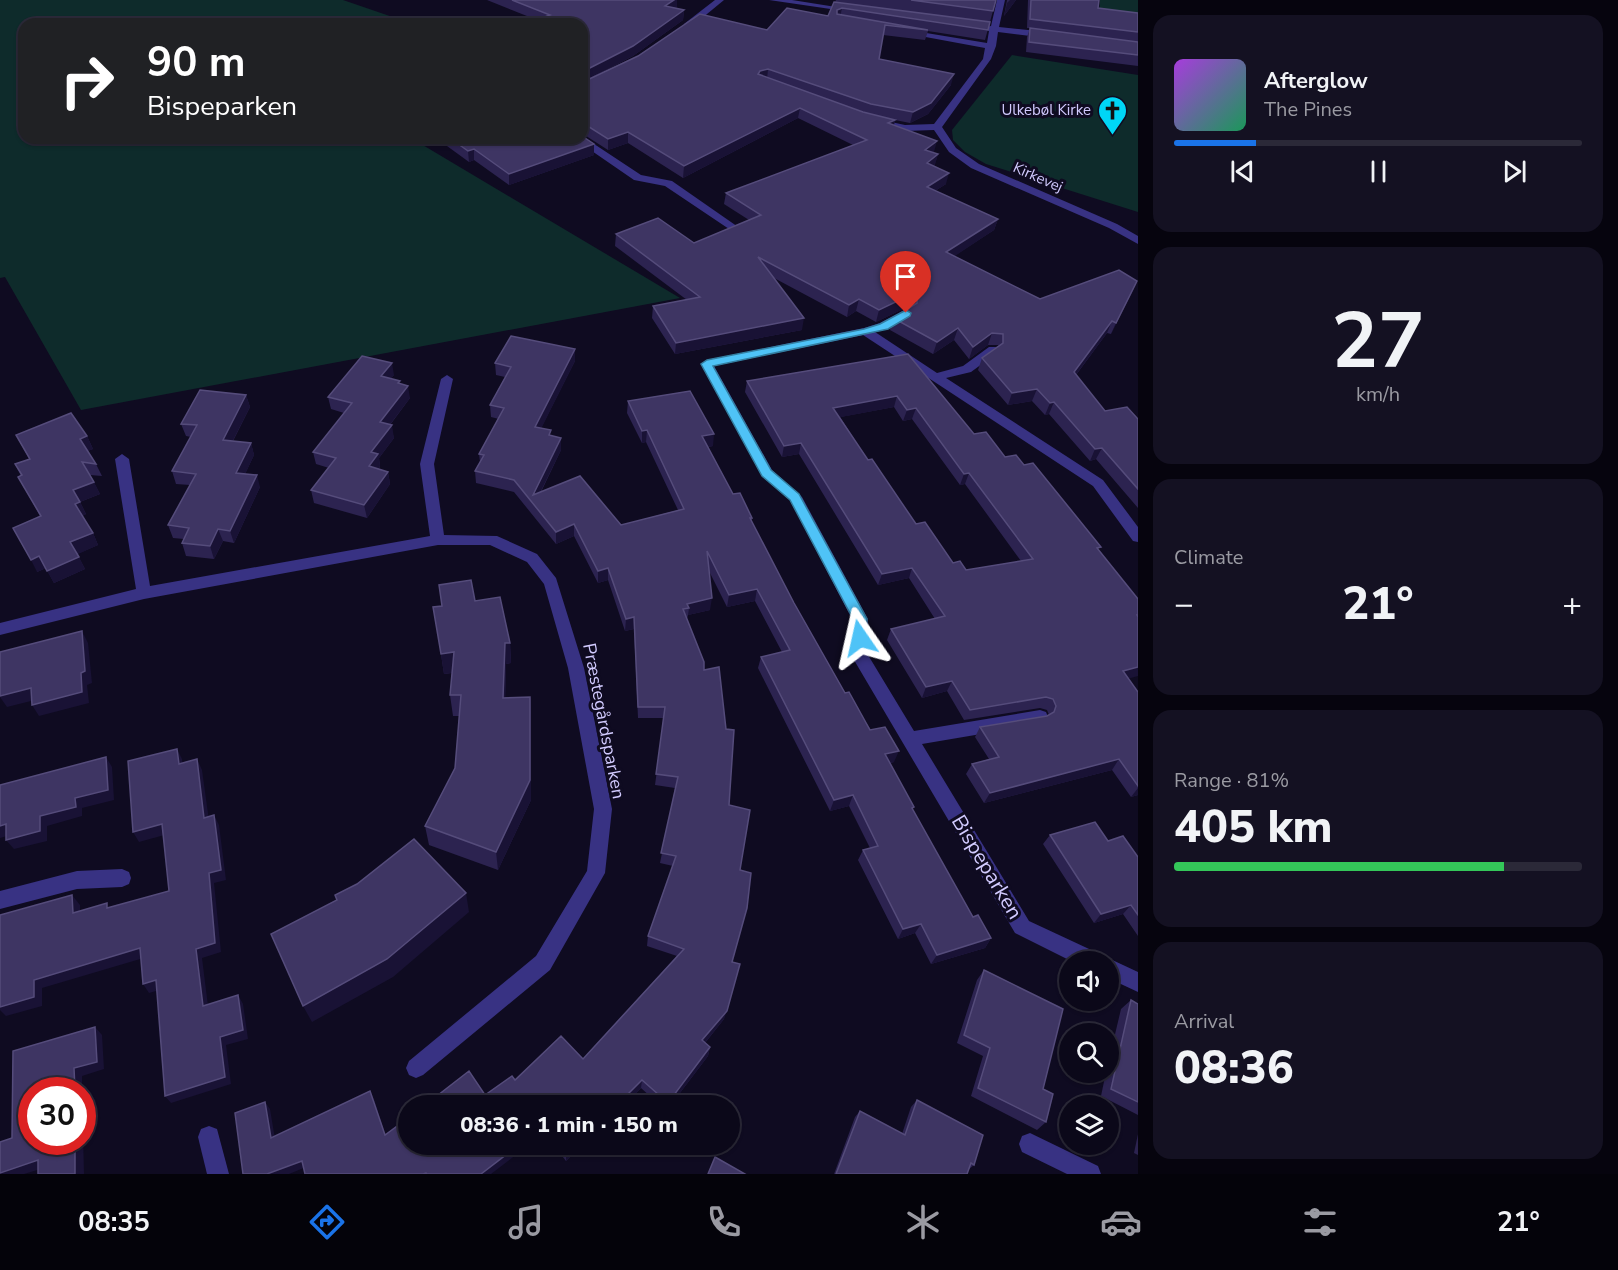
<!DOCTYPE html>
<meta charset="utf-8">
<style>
:root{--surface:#0b0819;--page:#141122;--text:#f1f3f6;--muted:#9a9aa2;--line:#2b2938;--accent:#1a73e8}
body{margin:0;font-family:"Nunito Sans",sans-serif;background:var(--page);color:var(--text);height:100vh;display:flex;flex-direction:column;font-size:22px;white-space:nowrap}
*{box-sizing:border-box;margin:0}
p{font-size:20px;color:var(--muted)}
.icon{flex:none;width:33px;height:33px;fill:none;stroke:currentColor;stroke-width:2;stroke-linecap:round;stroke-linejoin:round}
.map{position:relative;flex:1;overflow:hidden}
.panel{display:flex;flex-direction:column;gap:15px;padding:15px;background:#06040e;width:480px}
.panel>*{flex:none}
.hud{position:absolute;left:18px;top:18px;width:570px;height:126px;border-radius:18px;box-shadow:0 2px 4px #0004,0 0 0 2px var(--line);background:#202124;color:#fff;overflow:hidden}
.buttons{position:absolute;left:1059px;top:951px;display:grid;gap:12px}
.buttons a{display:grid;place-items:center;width:60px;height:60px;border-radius:50%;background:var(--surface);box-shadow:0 2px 4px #0004,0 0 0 2px var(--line);font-size:30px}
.speed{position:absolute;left:18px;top:1077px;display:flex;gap:12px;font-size:30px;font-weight:700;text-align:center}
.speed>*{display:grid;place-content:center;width:78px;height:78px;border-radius:50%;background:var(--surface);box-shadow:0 2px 4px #0004,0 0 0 2px var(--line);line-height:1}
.speed .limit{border:9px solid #d22;background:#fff;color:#111}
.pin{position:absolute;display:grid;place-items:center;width:51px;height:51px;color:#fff;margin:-62px -26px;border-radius:50% 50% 50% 0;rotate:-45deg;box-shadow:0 0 6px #0007}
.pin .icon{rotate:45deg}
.me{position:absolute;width:66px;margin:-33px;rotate:349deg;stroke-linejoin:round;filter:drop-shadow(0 0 4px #0008)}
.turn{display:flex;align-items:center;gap:21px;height:126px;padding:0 30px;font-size:27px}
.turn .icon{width:78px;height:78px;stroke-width:2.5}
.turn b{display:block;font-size:42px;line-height:51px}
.big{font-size:45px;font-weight:800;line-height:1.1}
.panel .card{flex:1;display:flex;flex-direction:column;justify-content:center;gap:9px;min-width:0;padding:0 21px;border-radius:18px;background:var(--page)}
.panel .dial{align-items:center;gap:0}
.dial b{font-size:78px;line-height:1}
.song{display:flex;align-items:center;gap:18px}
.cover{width:72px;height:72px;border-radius:9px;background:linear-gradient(135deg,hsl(280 70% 55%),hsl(150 70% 35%))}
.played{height:6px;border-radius:3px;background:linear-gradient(90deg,var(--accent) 20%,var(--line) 20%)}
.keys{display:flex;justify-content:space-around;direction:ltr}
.heat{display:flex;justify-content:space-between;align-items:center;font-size:33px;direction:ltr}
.charge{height:9px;border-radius:4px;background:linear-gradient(90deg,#34c759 81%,var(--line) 0)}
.trip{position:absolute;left:398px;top:1095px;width:342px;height:60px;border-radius:30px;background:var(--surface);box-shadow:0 2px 4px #0004,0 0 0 2px var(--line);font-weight:800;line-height:60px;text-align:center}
.tab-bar{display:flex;height:96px;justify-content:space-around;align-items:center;background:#04030a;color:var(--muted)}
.tab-bar .icon{width:42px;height:42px}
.tab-bar .selected{color:var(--accent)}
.tab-bar b{font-size:27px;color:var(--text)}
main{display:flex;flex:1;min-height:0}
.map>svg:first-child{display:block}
</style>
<main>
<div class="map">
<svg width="1138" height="1174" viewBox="0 0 1138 1174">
<rect width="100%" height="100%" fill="#0f0b21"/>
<g fill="#0e2b2b">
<path d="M0 0H343L413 24H24V138H411L680 298 81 410 5 277 0 278Z"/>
<path d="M1100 0H1138V33L1098 28Z"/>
<path d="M1012 55 1138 75V212L986 164 965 152 953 140 952 130Z"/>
</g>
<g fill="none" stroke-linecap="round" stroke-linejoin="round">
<g fill="#383283" fill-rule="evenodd">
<path d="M715 0H724L690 28H684V24Z"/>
<path d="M769 0H792L855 10 851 12Z"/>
<path d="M997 0H1005L999 27 1047 32 1051 35 1047 38 998 32 996 46 991 59 942 127 956 148 979 164 1117 224 1138 236V244L1109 228 971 168 949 152 934 130 905 131 872 122 877 119 905 125 934 124 983 59 985 48 904 33 908 30 987 43 989 31 980 28 991 26Z"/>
<path d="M582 136 641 175 672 181 741 229 740 231H732L665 186 634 180 573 138Z"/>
<path d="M906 309 912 313 910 315 888 329 875 332 937 373 963 366 989 347H997V353L971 372 946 378 1103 480 1138 527V542L1133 541 1093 486 863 335 714 366 772 470 802 497 868 619V655L914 731 1040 710 1046 712 1048 717 1046 722 1040 724 922 744 1029 921 1102 955 1104 960 1108 958 1138 972V992L1108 978V962H1073L1015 933 854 660 852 656V619L790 500 762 476 701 364 707 360 864 328 880 323Z"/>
<path d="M447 375 453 379 434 464 444 535 497 536 537 554 556 578 584 668 612 809 605 873 550 970 423 1075 416 1078 409 1075 406 1068 409 1061 536 956 587 871 594 809 568 668 544 584 527 562 490 545H438L144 599 0 635V623L136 589 115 459 122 454 129 459 150 586 430 536 420 464 441 379Z"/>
<path d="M122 869 129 872 131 878 129 884 122 887 77 889 0 909V891L77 871Z"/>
<path d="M209 1126 217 1129 229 1174H207L198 1137 201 1129Z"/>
<path d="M1030 1133 1098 1166 1101 1174H1067L1022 1152 1019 1144 1022 1136Z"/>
</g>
</g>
<g fill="#2c2350" fill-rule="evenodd">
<path d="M487 0H677V7L675 8 684 10 683 20 633 56 583 82 767 30 828 16 836 0H996L985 40 928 31 925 40 883 35 879 59 951 85 928 114 910 123 895 120 894 125 934 152 933 153 938 154 934 166 946 184 935 191 998 219 994 230 954 256 1040 299 1137 281 1111 334 1107 333 1076 375 1105 411 1138 419V508L1096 459 1090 461 1049 414 1045 415 1032 401 1008 405 978 370 982 358 999 345H988L969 359 954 340 933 354 890 330 893 318 909 308 907 307 876 322 856 311 847 317 774 278 802 330 675 354 652 318 653 306 687 300 615 246 616 234 694 243 749 220 724 204 726 193 853 145 798 118 683 178 628 143 608 150 583 134H582V24L537 20Z"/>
<path d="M1007 0H1016L1004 16Z"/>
<path d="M1028 0H1099L1098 8 1138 13V66L1026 52 1027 37 1030 28H1027Z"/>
<path d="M436 138H582L594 144V155L509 185 474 160 469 162Z"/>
<path d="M575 349V361L541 428 551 436 561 450 541 492 621 525 678 510 646 442 642 443 627 413 628 401 713 446 708 447 733 494 752 518V522L794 603 845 693 894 762 890 763 913 810 973 917 991 938 985 948 931 964 915 933 898 939 858 860 863 850 870 848 849 806 830 811 758 668 761 657 782 652 755 601 727 607 709 571 710 610 688 615 687 619 704 670 740 870 732 962 724 1019 705 1043 710 1047 708 1056 670 1106H661L641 1088 623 1106H424L485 1095 515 1080 583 1059 677 956 647 946 648 936 673 866 660 863 675 788 655 785 664 718H638L634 629 625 631 608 580 598 583 574 536 556 544 514 492 476 483 475 471 480 462 479 454 499 419 491 417 490 405 505 377 496 375 495 363Z"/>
<path d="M908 354 974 434 1005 457 1024 465 1099 551 1128 679 1138 692V795L1131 797 1112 770 984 803 966 774 972 764 989 759 975 737 980 727 1047 716 1049 715 1047 710 1040 708 964 720 947 691 922 698 887 640 891 629 935 619 909 578 878 585 799 454 782 457 745 392 747 381ZM894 407 903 421 912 419 960 485 965 484 1021 561 966 570 953 563 916 524 868 460 840 417Z"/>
<path d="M394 375 391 378 401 384 410 398 390 425 394 438 379 458 380 466 379 469 388 472 390 484 367 518 314 503 311 490 329 468 316 464 313 452 344 413 331 409 328 397Z"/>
<path d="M246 395 250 407 233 441 251 443 254 455 245 474 260 487 234 543 223 541 214 559 186 556 182 543 184 539 173 538 168 525 190 485 176 484 172 471 191 437 186 436 181 424Z"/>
<path d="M16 435 87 436 93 449 87 451 96 464 102 476 90 475 100 494 80 502 86 514 82 516 93 533 98 545 77 554 85 569 54 583 46 568 37 572 40 516 18 477 21 476 15 464 29 459Z"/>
<path d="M439 585 475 601 510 643 511 663 506 664 505 697H530L531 718V800L498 870 429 845 425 826 455 768 459 716H453L450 695 452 673 444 674 437 628 433 607 442 606Z"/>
<path d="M1050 835 1108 841 1138 857V936L1123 914 1094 923 1043 844Z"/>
<path d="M984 970 1043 1089 1046 1122 1037 1130 971 1096 983 1056 957 1043 977 980Z"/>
<path d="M1131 1000 1138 1004V1115L1101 1096 1106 1072H1108V1064L1121 1009Z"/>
<path d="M917 1100 974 1165 968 1170 967 1174H834L855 1117 860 1111 902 1134 911 1107Z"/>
<path d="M1138 1134V1155L1134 1153Z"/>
<path d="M553 1144H583L566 1161Z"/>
</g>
<g fill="#191235">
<path d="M674 0H677V7L665 16V6Z"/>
<path d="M1010 0H1016L1004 16 1007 3Z"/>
<path d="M842 8 840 18 835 20 837 10Z"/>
<path d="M684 10 683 20 633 56 582 82V72Z"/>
<path d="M768 69 767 80 758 74 760 71Z"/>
<path d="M954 74 951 85 928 114 910 123 913 112Z"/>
<path d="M800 108 798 118 683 178 684 166Z"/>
<path d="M895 120 893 131 888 123Z"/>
<rect x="582" y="123" width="1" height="11"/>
<path d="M628 132V143L608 150V139Z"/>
<path d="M937 141 934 152 922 161 925 150Z"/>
<path d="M594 144V155L509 185V174Z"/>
<path d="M474 149V160L469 162 468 151Z"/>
<path d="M938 154 935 165 924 174 927 163Z"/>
<path d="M949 173 946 184 924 198 927 187Z"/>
<path d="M998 219 994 230 943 264 946 252Z"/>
<path d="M1137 281 1132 293 1111 334 1116 323Z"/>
<path d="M910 295 907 307 876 322 879 310Z"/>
<path d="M859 299 856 311 847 317 849 305Z"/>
<path d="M804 318 802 330 675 354 676 343Z"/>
<path d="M1112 321 1107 333 1069 384 1074 372Z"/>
<path d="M958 328 954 340 933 354 937 342Z"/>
<path d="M992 333 988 345 969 359 973 347Z"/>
<path d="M575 349V361L536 439 535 427Z"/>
<path d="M392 363 394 375 383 388 381 376Z"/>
<path d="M408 386 410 398 382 435 380 422Z"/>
<path d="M1037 389 1032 401 1008 405 1012 393Z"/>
<path d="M246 395 250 407 227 452 223 440Z"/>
<path d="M897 396 894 407 831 419 833 408Z"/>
<path d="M1054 402 1049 414 1045 415 1050 403Z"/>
<path d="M916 408 912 419 903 421 907 410Z"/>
<path d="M392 425 394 438 379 458 380 466 372 479 369 466 371 452Z"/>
<path d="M647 430 646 442 642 443V431Z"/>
<path d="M714 434 713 446 701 448 702 436Z"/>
<path d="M87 436 93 449 85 452 80 439Z"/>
<path d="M561 438V450L534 505 533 495Z"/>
<path d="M251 443 254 455 240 485 236 473Z"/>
<path d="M801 443 799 454 782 457 784 446Z"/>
<path d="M1102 448 1096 459 1090 461 1095 449Z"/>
<path d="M388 472 390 484 367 518 364 505Z"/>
<path d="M969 473 965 484 960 485 964 474Z"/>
<path d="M257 475 260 487 234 543 230 531Z"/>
<path d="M94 482 100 494 80 502 86 514 81 517 75 504 73 490Z"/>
<path d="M574 524V536L556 544V532Z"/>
<path d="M218 529 223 541 214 559 210 546Z"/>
<path d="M93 533 98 545 76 555 70 542Z"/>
<path d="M39 556 46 568 37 572 31 560Z"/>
<path d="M79 557 85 569 54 583 47 571Z"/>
<path d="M608 568V580L598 583V571Z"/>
<path d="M912 568 909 578 878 585 882 574Z"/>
<path d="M757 589 755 601 727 607 729 595Z"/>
<path d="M712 598 710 610 688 615 689 608 687 604Z"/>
<path d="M634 617V629L625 631 626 619Z"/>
<path d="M82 631 88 643 92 683 87 685 89 703 39 716 32 705 81 673Z"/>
<path d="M505 643H510L511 663 506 664 505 718 503 698Z"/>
<path d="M454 652 457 672 444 674 441 654Z"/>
<path d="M1138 667V676L1116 682 1123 671Z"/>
<path d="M952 681 947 691 922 698 926 687Z"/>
<path d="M31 688 39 699 7 707 0 697V696Z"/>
<path d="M530 697 531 718V800L498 870 496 852Z"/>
<path d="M177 749 182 759 184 774 179 764Z"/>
<path d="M899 751 894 762 881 765 885 754Z"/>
<path d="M106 757 112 767 114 800 82 808V816L47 826V841L14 849 6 840 40 816 75 798Z"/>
<path d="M197 759 202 770 210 828 204 818Z"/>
<path d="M1119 759 1112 770 984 803 990 793Z"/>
<path d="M1138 788V795L1131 797Z"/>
<path d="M853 795 849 806 830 811 834 800Z"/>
<path d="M214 815 219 825 226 880 214 883 221 952 202 958 209 1014 203 1006 196 949 209 873Z"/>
<path d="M6 824 14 834 0 838V826Z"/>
<path d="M162 824 168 834 139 842 133 832Z"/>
<path d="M466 893 469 912 393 977 312 1022 303 1006Z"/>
<path d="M72 895 80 905V922L73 913Z"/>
<path d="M1131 905 1123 914 1094 923 1101 914Z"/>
<path d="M921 924 915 933 898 939 903 929Z"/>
<path d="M991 938 985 948 931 964 937 955Z"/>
<path d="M140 948 147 957 42 988V1006L6 1016 0 1010V1007L34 980Z"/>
<path d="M156 980 163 989 149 993 143 984Z"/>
<path d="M238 995 243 1004 248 1039 226 1045 231 1084 171 1103 165 1096 220 1037Z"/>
<path d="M727 1011 724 1019 700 1049 702 1040Z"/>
<path d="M95 1027 102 1035 104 1069 82 1076V1090H75L74 1068Z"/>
<path d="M710 1047 708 1056 670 1106H668V1103Z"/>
<path d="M642 1080 641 1088 623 1106H616Z"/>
<path d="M370 1091 374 1099 388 1143 385 1135Z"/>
<path d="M82 1093 84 1174H75V1142H82Z"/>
<path d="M265 1102 270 1109 276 1145 271 1138Z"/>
<path d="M520 1144H530L491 1174H481Z"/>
<path d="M576 1144H583L566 1161V1155Z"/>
<path d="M38 1160 47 1167 24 1174H0V1173Z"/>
<path d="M302 1161 306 1167 289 1174H267Z"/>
</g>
<g fill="#3e3563" stroke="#554c7b" stroke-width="1.5" fill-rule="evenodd">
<path d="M512 0H674L665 6 684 10 633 46 582 72V24H526L550 15Z"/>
<path d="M911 0H996L993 11Z"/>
<path d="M1031 0H1099L1098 8 1138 13V32L1030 19Z"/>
<path d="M834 2 990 22 988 30 842 8 837 10V14L928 30 885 25 879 59 954 74 931 103 913 112 871 104 768 69 760 71 758 74 863 112 895 120 888 123 937 141 925 150 938 154 927 163 949 173 927 187 998 219 946 252 1040 299 1119 270 1137 281 1116 323 1112 321 1074 372 1105 411 1127 407 1138 419V489L1102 448 1095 449 1054 402 1050 403 1037 389 1012 393 982 358 1003 343V334L992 333 973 347 958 328 937 342 893 318 917 303V299L910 295 879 310 859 299 849 305 758 257 804 318 676 343 653 306 700 297 616 234 658 218 694 243 761 215 726 193 867 140 800 108 684 166 628 132 608 139 583 123H582V82H583L638 56 700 14 767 30 787 8 828 16Z"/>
<path d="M1030 28 1138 42V55L1029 42Z"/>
<path d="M582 136 594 144 509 174 474 149 468 151 450 138H582Z"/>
<path d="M511 336 575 349 535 427 551 430 549 435 561 438 533 495 580 476 621 525 684 509 647 430 642 431 628 401 690 391 714 434 702 436 733 494 740 493 752 518H750L794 603 845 693 849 692 870 730 885 727 899 751 885 754 914 807 912 808 973 917 978 915 991 938 937 955 921 924 903 929 863 850 878 846 853 795 834 800 761 657 790 650 757 589 729 595 707 551 712 598 687 604 689 608 683 609 704 662V670L719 667 726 729 734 730 729 805 750 810 740 870 751 873 747 908 732 962 740 964 727 1011 702 1040 710 1047 668 1103 642 1080 616 1106H424L469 1071 485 1095 512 1076 515 1080 561 1036 583 1059 684 949 648 936 676 856 661 853 678 777 656 774 665 707H638L634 617 626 619 608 568 598 571 574 524 556 532 514 480 475 471 484 455 479 454 504 408 490 405 511 367 495 363Z"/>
<path d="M908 354 974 434 986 432 1005 457 1016 455 1024 465 1033 463 1101 547 1097 548 1138 599V615H1137L1138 617V667L1123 671 1138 692V786L1119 759 990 793 972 764 999 757 980 727 1047 716 1054 712 1056 706 1053 699 1046 697 970 710 952 681 926 687 891 629 945 616 912 568 882 574 801 443 784 446 747 381ZM897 396 907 410 916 408 964 474 969 473 1033 559 966 570 960 561 953 563 925 522 916 524 872 459 868 460 833 408Z"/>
<path d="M362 356 392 363 381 376 400 381 398 383 408 386 380 422 392 425 371 452 378 454 369 466 388 472 364 505 311 490 336 458 313 452 352 403 328 397Z"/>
<path d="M200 390 246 395 223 440 251 443 236 473 257 475 230 531 218 529 210 546 182 543 189 528 168 525 196 474 172 471 197 425 181 424Z"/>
<path d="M71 413 87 436 80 439 96 464 82 462 94 482 73 490 80 502 75 504 93 533 70 542 79 557 47 571 39 556 31 560 13 528 41 516 18 477 22 475 15 464 30 459 16 435Z"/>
<path d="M471 580 475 601 500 597 510 643H505L503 698 530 697V780L496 852 425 826 455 768 461 695H450L454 652 441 654 433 607 442 606 439 585Z"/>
<path d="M82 631 85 671 81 673 82 692 32 705 31 688 0 696V652Z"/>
<path d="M177 749 179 764 197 759 204 818 214 815 221 870 209 873 215 943 196 949 203 1006 238 995 243 1030 220 1037 225 1077 165 1096 156 980 143 984 140 948 34 980V997L0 1007V915L72 895 73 913 107 903V908L169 891 162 824 133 832 128 761Z"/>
<path d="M106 757 108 790 75 798 76 807 40 816V831L6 840V824L0 826V785Z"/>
<path d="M1095 822 1108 841 1123 836 1138 857V915L1131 905 1101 914 1050 835Z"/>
<path d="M414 839 466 893 387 959 303 1006 271 934 337 900 335 895 357 884Z"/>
<path d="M984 970 1063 1009 1043 1089 1053 1094 1046 1122 978 1088 990 1048 964 1035Z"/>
<path d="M1131 1000 1138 1004V1102L1111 1089Z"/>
<path d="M95 1027 97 1062 74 1068 75 1090H32V1142H75V1174H38V1160L0 1173V1142L12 1138 13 1051Z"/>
<path d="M370 1091 385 1135 408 1118V1144H520L481 1174H427L426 1173 423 1174H305L302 1161 267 1174H243L235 1113 265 1102 271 1138Z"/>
<path d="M917 1100 983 1135 974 1165 971 1163 967 1174H836L860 1111 905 1135Z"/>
<path d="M558 1144H576L566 1155Z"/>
<path d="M715 1157 745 1174H708Z"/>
</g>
<path fill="#4fc3f7" stroke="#337fa1" stroke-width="1.5" d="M906 310 911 313 910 316 888 329 713 366 771 470 799 494 867 619 865 642H855L853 619 790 500 762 476 701 364 707 360 864 329 880 324Z"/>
<defs>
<symbol id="church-pin" viewBox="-11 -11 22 30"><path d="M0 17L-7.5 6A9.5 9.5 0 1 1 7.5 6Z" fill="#00d6f6" stroke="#0f0b21"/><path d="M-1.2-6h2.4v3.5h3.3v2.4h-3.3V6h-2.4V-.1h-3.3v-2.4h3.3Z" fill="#111"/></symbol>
</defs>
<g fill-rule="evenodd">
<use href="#church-pin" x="1096" y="94" width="33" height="45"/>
</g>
<g text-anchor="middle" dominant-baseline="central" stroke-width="6" stroke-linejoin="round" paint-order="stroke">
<g font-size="15" fill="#d2cbff" stroke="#0f0b21" text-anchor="end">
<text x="1091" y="110">Ulkebøl Kirke</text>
</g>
<g font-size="15" fill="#d2cbff" stroke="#0f0b21">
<text transform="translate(1038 177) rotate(24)">Kirkevej</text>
</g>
<g font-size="18" fill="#d2cbff" stroke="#0f0b21">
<text transform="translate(604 721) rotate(79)">Præstegårdsparken</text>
</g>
<g font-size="21" fill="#d2cbff" stroke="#0f0b21">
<text transform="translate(987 867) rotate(59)">Bispeparken</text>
</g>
</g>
</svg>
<div class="buttons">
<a><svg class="icon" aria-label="sound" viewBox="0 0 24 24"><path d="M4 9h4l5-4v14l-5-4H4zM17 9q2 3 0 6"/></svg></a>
<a><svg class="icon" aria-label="search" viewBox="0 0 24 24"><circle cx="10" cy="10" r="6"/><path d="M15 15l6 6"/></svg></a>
<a><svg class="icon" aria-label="layers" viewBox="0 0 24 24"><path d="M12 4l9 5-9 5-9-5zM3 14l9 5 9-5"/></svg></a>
</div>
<div class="speed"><div class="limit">30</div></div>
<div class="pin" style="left:906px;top:313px;background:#d93025"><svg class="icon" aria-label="arrive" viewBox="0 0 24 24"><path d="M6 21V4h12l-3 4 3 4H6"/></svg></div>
<svg class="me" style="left:860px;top:638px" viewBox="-20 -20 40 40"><path d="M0-17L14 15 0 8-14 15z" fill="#4fc3f7" stroke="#fff" stroke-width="4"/></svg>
<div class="trip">08:36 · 1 min · 150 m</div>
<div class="hud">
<div class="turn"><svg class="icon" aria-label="right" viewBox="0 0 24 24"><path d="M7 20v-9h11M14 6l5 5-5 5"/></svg><div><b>90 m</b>Bispeparken</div></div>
</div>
</div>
<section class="panel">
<div class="card">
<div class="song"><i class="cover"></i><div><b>Afterglow</b><p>The Pines</p></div></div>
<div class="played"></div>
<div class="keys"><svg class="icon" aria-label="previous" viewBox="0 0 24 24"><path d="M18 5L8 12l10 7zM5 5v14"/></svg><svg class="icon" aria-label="pause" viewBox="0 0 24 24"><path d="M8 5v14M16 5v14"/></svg><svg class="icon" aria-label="next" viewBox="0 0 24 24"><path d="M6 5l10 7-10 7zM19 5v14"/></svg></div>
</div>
<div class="card dial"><b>27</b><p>km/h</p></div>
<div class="card"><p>Climate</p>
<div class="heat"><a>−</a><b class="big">21°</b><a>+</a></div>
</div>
<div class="card"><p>Range · 81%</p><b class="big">405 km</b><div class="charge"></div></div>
<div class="card"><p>Arrival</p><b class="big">08:36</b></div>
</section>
</main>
<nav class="tab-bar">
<b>08:35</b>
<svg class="icon selected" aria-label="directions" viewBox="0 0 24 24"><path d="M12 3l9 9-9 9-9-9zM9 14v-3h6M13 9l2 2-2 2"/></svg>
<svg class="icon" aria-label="music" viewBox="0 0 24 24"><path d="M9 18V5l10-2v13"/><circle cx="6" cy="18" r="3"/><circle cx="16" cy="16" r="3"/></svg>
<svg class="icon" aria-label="phone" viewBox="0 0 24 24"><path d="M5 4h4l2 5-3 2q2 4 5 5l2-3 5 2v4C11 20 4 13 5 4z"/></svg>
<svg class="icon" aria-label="climate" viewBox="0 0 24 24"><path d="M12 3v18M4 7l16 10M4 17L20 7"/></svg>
<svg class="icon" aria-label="car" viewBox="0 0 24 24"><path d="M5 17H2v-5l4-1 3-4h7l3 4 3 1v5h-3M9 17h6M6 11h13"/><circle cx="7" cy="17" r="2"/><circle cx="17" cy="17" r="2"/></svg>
<svg class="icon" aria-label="filters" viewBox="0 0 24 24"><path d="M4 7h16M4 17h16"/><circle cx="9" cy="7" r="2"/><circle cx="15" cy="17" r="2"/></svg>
<b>21°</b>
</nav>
